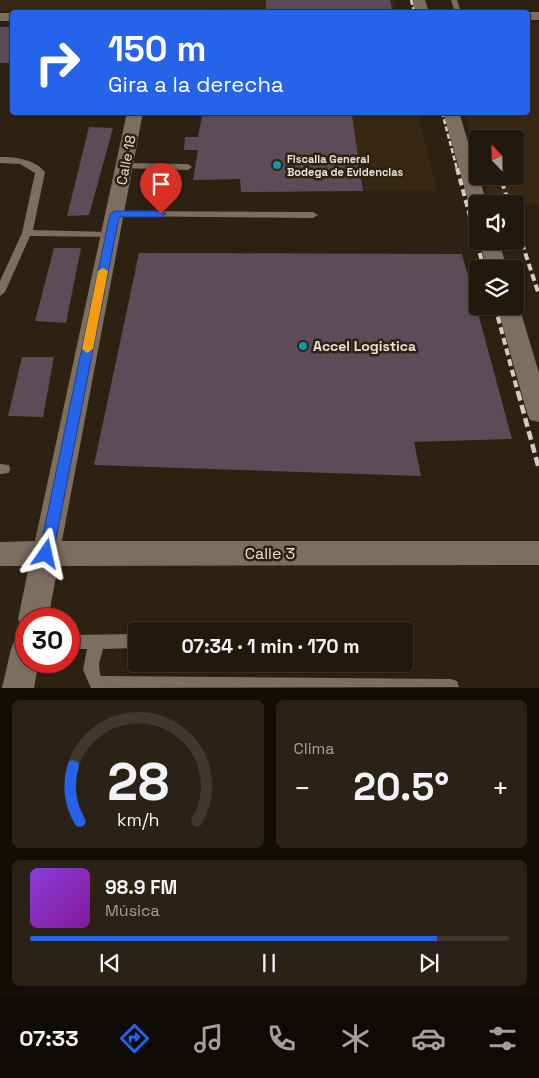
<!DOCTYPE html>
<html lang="es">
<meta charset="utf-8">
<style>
:root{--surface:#22190e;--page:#2a2217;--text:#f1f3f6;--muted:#a2a09e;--line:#3f382e;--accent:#2563eb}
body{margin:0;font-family:"Space Grotesk",sans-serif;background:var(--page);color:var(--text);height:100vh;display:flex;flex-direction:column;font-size:19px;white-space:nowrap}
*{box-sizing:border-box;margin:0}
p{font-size:16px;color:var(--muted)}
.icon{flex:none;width:28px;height:28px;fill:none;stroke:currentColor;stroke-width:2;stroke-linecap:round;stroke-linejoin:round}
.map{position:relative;height:688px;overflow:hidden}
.details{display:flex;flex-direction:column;gap:12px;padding:12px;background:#130e08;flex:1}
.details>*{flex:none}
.banner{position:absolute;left:10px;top:10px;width:520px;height:105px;border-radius:5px;box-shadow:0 1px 4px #0004,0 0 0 1px var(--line);background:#2563eb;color:#fff;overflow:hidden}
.needle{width:32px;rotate:338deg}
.tools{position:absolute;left:469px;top:130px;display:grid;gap:10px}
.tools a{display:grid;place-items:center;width:55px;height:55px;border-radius:5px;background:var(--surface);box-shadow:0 1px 4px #0004,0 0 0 1px var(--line);font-size:25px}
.speed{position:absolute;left:15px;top:608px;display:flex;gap:10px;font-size:25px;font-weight:700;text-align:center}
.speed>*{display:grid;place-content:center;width:65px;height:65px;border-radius:50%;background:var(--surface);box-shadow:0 1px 4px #0004,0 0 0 1px var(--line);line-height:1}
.speed .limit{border:8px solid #d22;background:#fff;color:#111}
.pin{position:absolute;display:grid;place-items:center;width:42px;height:42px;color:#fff;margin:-51px -21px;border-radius:50% 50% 50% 0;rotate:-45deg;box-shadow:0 0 5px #0007}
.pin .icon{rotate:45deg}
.me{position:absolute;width:55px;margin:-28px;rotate:11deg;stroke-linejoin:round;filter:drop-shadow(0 0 4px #0008)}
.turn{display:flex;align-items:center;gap:18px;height:105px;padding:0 15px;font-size:22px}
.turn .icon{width:65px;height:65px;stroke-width:2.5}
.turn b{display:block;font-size:35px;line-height:42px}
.big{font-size:38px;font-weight:600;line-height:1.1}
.details .tile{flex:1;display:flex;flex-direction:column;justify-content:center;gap:8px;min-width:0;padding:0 18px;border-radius:8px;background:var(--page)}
.details .dial{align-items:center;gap:0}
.dial svg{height:130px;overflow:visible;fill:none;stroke:var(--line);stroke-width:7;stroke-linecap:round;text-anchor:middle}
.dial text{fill:var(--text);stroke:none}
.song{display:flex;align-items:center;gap:15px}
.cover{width:60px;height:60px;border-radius:8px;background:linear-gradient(135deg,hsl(270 70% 55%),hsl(290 70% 35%))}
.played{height:5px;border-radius:2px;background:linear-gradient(90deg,var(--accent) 85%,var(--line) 85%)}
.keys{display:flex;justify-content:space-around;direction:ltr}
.heat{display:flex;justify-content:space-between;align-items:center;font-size:28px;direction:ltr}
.details .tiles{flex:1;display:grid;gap:12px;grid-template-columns:1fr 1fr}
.tile:last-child{grid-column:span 2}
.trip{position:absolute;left:128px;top:622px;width:285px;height:50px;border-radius:5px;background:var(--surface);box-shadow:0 1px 4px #0004,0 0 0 1px var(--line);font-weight:600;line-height:50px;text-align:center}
.tabs{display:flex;height:80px;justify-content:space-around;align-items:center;background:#0e0a06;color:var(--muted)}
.tabs .icon{width:35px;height:35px}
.tabs .active{color:var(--accent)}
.tabs b{font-size:22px;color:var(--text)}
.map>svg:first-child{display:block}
</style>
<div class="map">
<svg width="539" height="688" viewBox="0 0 539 688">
<rect width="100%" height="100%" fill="#2d2112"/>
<g fill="#382813">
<path d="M0 0H394L396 8 0 10Z"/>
<path d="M528 23H539V205L491 204 483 176H515V139H478L477 158 464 113 528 112Z"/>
<path d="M156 112 418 113 437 191H363L352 115 155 116Z"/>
</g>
<g fill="#5d4b57">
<path d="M266 0H390L392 9H266Z"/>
<rect x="0" y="27" width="12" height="36"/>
<path d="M352 115 363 191 241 192 240 179 193 180 198 150H184L185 137H198L202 116Z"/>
<path d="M89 127 113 128 89 215 67 216Z"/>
<path d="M54 248H81L66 323 35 321Z"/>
<path d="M139 253 462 254 512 439 414 442 421 476 94 465Z"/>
<path d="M22 357H54L43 417 8 416Z"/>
</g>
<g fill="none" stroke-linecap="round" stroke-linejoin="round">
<g fill="#7d6e5e" fill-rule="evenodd">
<path d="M451 0H457L461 12H455Z"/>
<path d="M0 157C16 157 34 159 45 172L33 230 110 232 115 235 113 237 30 236 5 292 0 296V281L22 233 35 173 20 164 0 163Z"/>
<path d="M124 163 188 164 192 167 188 170 121 168 120 166Z"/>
<path d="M115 211 313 212 318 215 313 218 112 216V212Z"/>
<path d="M0 464 9 465 10 469 9 473 0 474Z"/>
<path d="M136 634V648L103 649 99 664 100 674 101 676 451 679 457 681 459 687 91 688 83 670 87 649H69V635Z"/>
</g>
<g fill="#7d6e5e" fill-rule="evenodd">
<path d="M411 0H425L429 12H415Z"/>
<path d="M525 12H539V20H528V12Z"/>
<rect x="0" y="13" width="12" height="8"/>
<path d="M127 112H143L62 541H539V565L58 566 48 619H26V630L23 629 18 619 29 566H0V542L35 541Z"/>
<path d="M443 112H459L487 204H478V210L471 208 469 204Z"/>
<path d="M479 241H499L507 269H487Z"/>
<path d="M515 301 519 306 539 373V422L530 420 527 413 497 306H515Z"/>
<path d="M26 634V661H39L34 688H2L11 649 15 639Z"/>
</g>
<g stroke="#d5ccc2" stroke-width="2.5" stroke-dasharray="5 2.5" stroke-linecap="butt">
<path d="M411 0 414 12"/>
<path d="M442 112 457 169"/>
</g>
<g stroke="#d5ccc2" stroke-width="4" stroke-dasharray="7 4" stroke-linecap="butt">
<path d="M457 168 484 269"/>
<path d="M502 182 509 204"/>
<path d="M515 222 539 295"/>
<path d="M495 306 518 393"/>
</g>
<path stroke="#d5ccc2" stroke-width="4.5" stroke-dasharray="9 4.5" stroke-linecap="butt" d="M518 392 539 469"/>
</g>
<path fill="#2563eb" stroke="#184099" d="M115 211H161L166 214 161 217H119L53 554 51 559 46 560 41 559 39 554 110 214Z"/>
<path fill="#f59e0b" d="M103 268 108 271 93 349 87 353 82 349 98 271Z"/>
<g fill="#0f9aa8" stroke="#2d2112" stroke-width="2">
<circle cx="277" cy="165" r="5"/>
<circle cx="303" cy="346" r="5"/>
</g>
<g text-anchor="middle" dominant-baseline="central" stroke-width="5" stroke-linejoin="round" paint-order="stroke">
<g font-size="11" font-weight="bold" fill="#e8dfd6" stroke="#2d2112" text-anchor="start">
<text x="287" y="159">Fiscalia General<tspan x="287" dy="13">Bodega de Evidencias</tspan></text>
</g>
<g font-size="14" fill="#e8dfd6" stroke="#2d2112">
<text transform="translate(126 160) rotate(-79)">Calle 18</text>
</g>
<g font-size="14" font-weight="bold" fill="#e8dfd6" stroke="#2d2112" text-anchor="start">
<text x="313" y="346">Accel Logistica</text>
</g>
<g font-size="16" fill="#e8dfd6" stroke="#2d2112">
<text x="270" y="553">Calle 3</text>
</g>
</g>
</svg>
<div class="tools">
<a><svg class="needle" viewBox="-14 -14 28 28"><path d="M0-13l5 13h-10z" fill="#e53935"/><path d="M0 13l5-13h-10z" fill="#a2a09e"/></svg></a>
<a><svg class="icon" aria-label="sound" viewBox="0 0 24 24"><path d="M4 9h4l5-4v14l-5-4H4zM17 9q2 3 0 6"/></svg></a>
<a><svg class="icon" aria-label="layers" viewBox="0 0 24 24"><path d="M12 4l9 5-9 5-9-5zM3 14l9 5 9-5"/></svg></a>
</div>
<div class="speed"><div class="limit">30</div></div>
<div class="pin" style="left:161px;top:214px;background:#d93025"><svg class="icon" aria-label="arrive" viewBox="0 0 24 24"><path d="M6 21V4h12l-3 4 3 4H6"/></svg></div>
<svg class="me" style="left:46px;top:554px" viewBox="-20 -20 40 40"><path d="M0-17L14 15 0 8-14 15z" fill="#2563eb" stroke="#fff" stroke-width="4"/></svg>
<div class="trip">07:34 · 1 min · 170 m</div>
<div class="banner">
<div class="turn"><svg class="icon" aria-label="right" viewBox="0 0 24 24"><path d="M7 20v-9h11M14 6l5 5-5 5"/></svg><div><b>150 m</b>Gira a la derecha</div></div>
</div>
</div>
<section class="details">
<div class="tiles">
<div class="tile dial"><svg viewBox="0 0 100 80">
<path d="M14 69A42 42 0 1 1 86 69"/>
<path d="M14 69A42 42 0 0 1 10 35" stroke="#2563eb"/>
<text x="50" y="56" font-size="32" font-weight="700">28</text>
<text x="50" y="72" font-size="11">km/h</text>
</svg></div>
<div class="tile"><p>Clima</p>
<div class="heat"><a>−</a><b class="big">20.5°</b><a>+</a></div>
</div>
<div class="tile">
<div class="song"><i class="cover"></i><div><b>98.9 FM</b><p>Música</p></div></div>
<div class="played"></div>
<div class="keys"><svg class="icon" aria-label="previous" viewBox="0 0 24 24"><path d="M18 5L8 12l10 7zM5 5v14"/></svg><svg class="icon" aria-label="pause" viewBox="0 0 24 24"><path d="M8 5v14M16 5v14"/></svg><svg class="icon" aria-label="next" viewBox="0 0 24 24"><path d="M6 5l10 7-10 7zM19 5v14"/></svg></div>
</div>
</div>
</section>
<nav class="tabs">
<b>07:33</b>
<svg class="icon active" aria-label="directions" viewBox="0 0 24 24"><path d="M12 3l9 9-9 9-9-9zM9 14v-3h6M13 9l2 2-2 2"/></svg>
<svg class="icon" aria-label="music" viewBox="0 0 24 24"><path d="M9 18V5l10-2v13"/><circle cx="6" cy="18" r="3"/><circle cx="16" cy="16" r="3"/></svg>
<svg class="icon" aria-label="phone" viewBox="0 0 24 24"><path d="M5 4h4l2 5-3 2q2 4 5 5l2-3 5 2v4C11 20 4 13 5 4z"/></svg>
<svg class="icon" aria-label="climate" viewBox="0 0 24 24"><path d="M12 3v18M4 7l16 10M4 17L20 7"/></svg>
<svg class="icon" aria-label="car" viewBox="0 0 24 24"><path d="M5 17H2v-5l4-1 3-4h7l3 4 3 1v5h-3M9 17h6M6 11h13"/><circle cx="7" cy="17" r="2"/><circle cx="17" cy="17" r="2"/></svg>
<svg class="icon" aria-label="filters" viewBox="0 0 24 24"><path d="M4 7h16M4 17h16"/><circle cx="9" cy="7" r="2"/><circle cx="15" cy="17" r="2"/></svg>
</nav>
